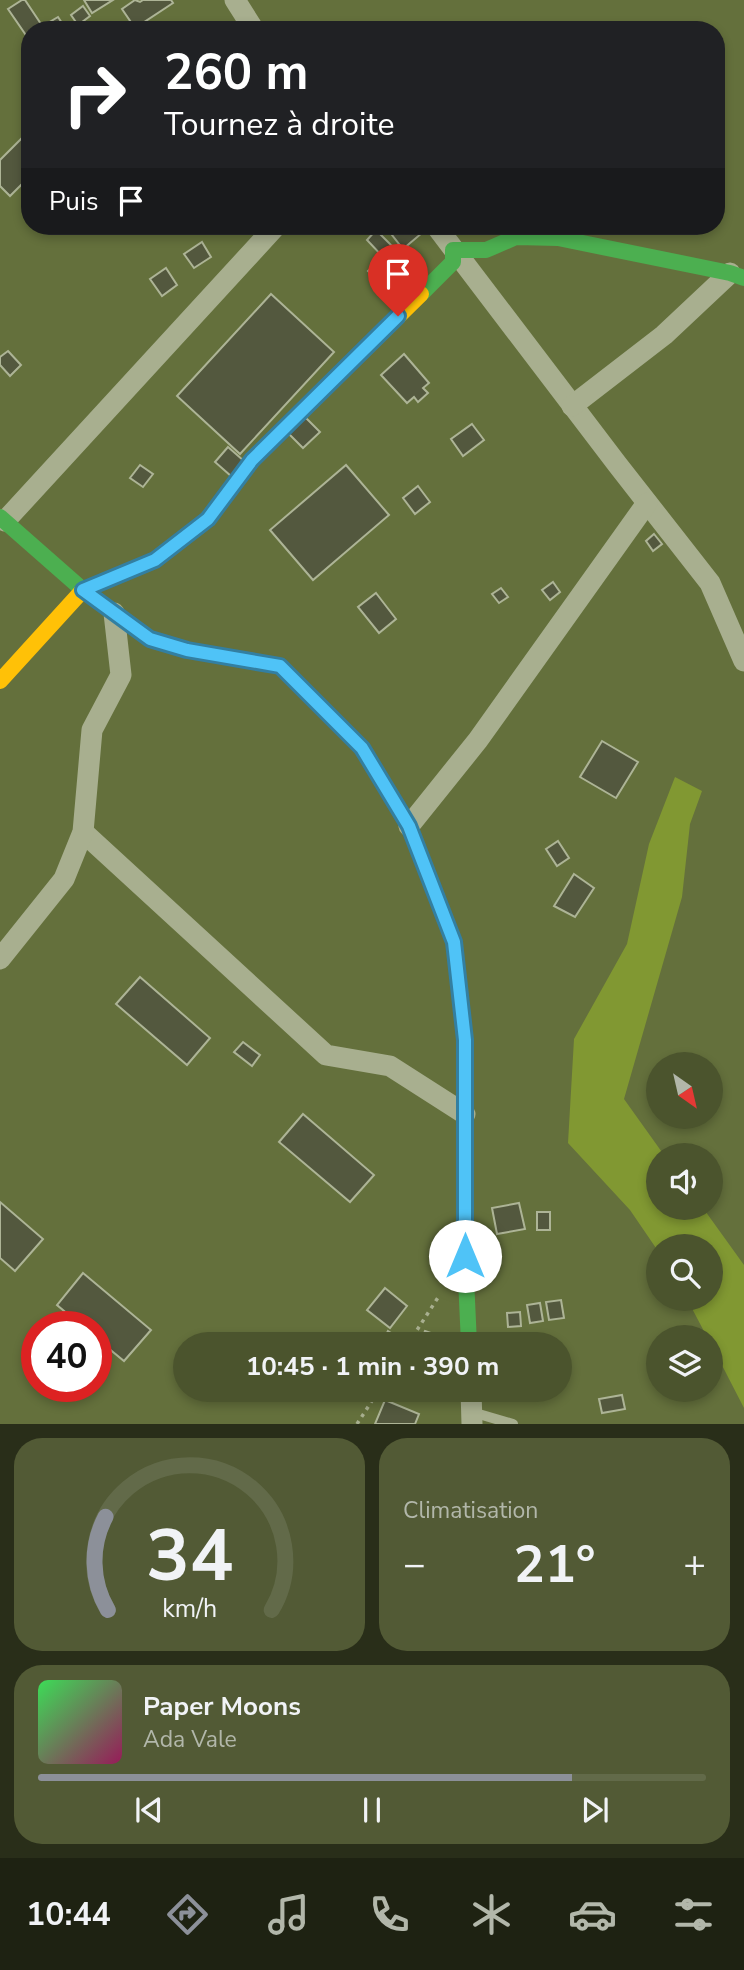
<!DOCTYPE html>
<html lang="fr">
<meta charset="utf-8">
<style>
:root{--surface:#4b542d;--page:#525a35;--text:#f1f3f6;--muted:#b2b7aa;--line:#626a49;--accent:#8c9099}
body{margin:0;font-family:"Nunito Sans",sans-serif;background:var(--page);color:var(--text);height:100vh;display:flex;flex-direction:column;font-size:26px;white-space:nowrap}
*{box-sizing:border-box;margin:0}
p{font-size:23px;color:var(--muted)}
.icon{flex:none;width:38px;height:38px;fill:none;stroke:currentColor;stroke-width:2;stroke-linecap:round;stroke-linejoin:round}
.map{position:relative;height:1424px;overflow:hidden}
.panel{display:flex;flex-direction:column;gap:14px;padding:14px;background:#292e19;flex:1}
.panel>*{flex:none}
.guide{position:absolute;left:21px;top:21px;width:704px;height:214px;border-radius:28px;box-shadow:0 4px 10px #0003;background:#202124;color:#fff;overflow:hidden}
.needle{width:46px;rotate:146deg}
.tools{position:absolute;left:646px;top:1052px;display:grid;gap:14px}
.tools a{display:grid;place-items:center;width:77px;height:77px;border-radius:50%;background:var(--surface);box-shadow:0 4px 10px #0003;font-size:35px}
.speed{position:absolute;left:21px;top:1311px;display:flex;gap:14px;font-size:35px;font-weight:700;text-align:center}
.speed>*{display:grid;place-content:center;width:91px;height:91px;border-radius:50%;background:var(--surface);box-shadow:0 4px 10px #0003;line-height:1}
.speed .limit{border:10px solid #d22;background:#fff;color:#111}
.pin{position:absolute;display:grid;place-items:center;width:60px;height:60px;color:#fff;margin:-72px -30px;border-radius:50% 50% 50% 0;rotate:-45deg;box-shadow:0 0 7px #0007}
.pin .icon{rotate:45deg}
.me{position:absolute;width:77px;margin:-38px;rotate:0deg;stroke-linejoin:round;filter:drop-shadow(0 0 5px #0008)}
.turn{display:flex;align-items:center;gap:24px;height:147px;padding:0 28px;font-size:32px}
.turn .icon{width:91px;height:91px;stroke-width:2.5}
.turn b{display:block;font-size:49px;line-height:60px}
.then{display:flex;align-items:center;height:66px;padding:0 28px;background:#0003;gap:14px;font-size:26px}
.big{font-size:52px;font-weight:700;line-height:1.1}
.panel .card{flex:1;display:flex;flex-direction:column;justify-content:center;gap:10px;min-width:0;padding:0 24px;border-radius:28px;background:var(--page)}
.panel .dial{align-items:center;gap:0}
.dial svg{height:182px;overflow:visible;fill:none;stroke:var(--line);stroke-width:7;stroke-linecap:round;text-anchor:middle}
.dial text{fill:var(--text);stroke:none}
.song{display:flex;align-items:center;gap:21px}
.cover{width:84px;height:84px;border-radius:10px;background:linear-gradient(135deg,hsl(130 70% 55%),hsl(330 70% 35%))}
.played{height:7px;border-radius:4px;background:linear-gradient(90deg,var(--accent) 80%,var(--line) 80%)}
.keys{display:flex;justify-content:space-around;direction:ltr}
.heat{display:flex;justify-content:space-between;align-items:center;font-size:38px;direction:ltr}
.panel .tiles{flex:1;display:grid;gap:14px;grid-template-columns:1fr 1fr}
.card:last-child{grid-column:span 2}
.trip{position:absolute;left:173px;top:1332px;width:399px;height:70px;border-radius:35px;background:var(--surface);box-shadow:0 4px 10px #0003;font-weight:700;line-height:70px;text-align:center}
.menu{display:flex;height:112px;justify-content:space-around;align-items:center;background:#1e2212;color:var(--muted)}
.menu .icon{width:49px;height:49px}
.menu .on{color:var(--accent)}
.menu b{font-size:32px;color:var(--text)}
.map>svg:first-child{display:block}
</style>
<div class="map">
<svg width="744" height="1424" viewBox="0 0 744 1424">
<rect width="100%" height="100%" fill="#64703c"/>
<path fill="#819832" d="M675 777 702 791 690 824 682 897 624 1099 664 1155H658V1208H703L744 1265V1408L711 1344 710 1337H707L687 1299 710 1298V1246H658V1251L630 1210 568 1143 574 1039 627 944 649 844Z"/>
<g fill="#53583e" stroke="#adb496" stroke-width="2">
<path d="M22 0H25L45 30H30V41L8 9Z"/>
<path d="M84 0H113L92 13Z"/>
<path d="M135 0 140 2 143 0H171L173 3 135 28 122 9Z"/>
<path d="M83 6 90 16 78 25 71 15Z"/>
<path d="M58 17 66 29 45 30 43 26Z"/>
<path d="M30 130V176L10 196 0 186V160Z"/>
<path d="M385 226H416L422 233 403 249Z"/>
<path d="M376 230 394 248 384 258 367 240Z"/>
<path d="M202 242 211 257 194 268 184 254Z"/>
<path d="M409 251 422 265 412 274 399 261Z"/>
<path d="M381 258 400 279 387 291 368 271Z"/>
<path d="M166 268 177 285 162 296 150 279Z"/>
<path d="M271 294 334 352 240 454 177 396Z"/>
<path d="M8 351 21 365 10 376 0 365V357Z"/>
<path d="M404 354 429 383 423 388 428 393 418 402 414 397 407 403 381 375Z"/>
<path d="M305 417 320 432 303 448 288 433Z"/>
<path d="M472 424 484 440 463 456 451 439Z"/>
<path d="M228 447 244 461 231 476 215 462Z"/>
<path d="M140 465 153 474 143 487 130 478Z"/>
<path d="M346 465 389 515 313 580 270 530Z"/>
<path d="M418 486 430 502 415 514 403 498Z"/>
<path d="M654 534 662 544 653 551 646 541Z"/>
<path d="M553 582 560 592 550 600 542 590Z"/>
<path d="M501 588 508 597 499 603 492 594Z"/>
<path d="M376 593 396 619 379 633 358 607Z"/>
<path d="M602 741 638 762 616 798 580 777Z"/>
<path d="M558 841 569 858 557 866 546 849Z"/>
<path d="M574 874 594 888 575 917 554 906Z"/>
<path d="M140 977 210 1038 187 1065 116 1004Z"/>
<path d="M243 1042 260 1055 252 1066 234 1052Z"/>
<path d="M303 1114 374 1175 350 1202 279 1142Z"/>
<path d="M0 1202 43 1239 15 1271 0 1258Z"/>
<path d="M519 1203 525 1229 497 1234 492 1208Z"/>
<rect x="537" y="1212" width="13" height="18"/>
<path d="M83 1273 151 1330 124 1361 96 1338V1326H82L57 1305Z"/>
<path d="M385 1288 407 1306 390 1328 367 1310Z"/>
<path d="M561 1300 564 1318 549 1320 546 1302Z"/>
<path d="M540 1303 543 1321 530 1323 527 1305Z"/>
<path d="M520 1312 521 1326 508 1327 507 1313Z"/>
<path d="M388 1331 401 1339 398 1344H381Z"/>
<path d="M425 1331 457 1342 456 1344H420Z"/>
<path d="M622 1395 625 1409 602 1413 599 1399Z"/>
<path d="M385 1400 419 1414 415 1424H375Z"/>
</g>
<g fill="none" stroke-linecap="round" stroke-linejoin="round">
<g stroke="#a8af8f" stroke-width="3.5" stroke-dasharray="3.5 5" stroke-linecap="butt">
<path d="M408 1344 439 1296"/>
<path d="M357 1424 379 1390"/>
</g>
<path stroke="#a8af8f" stroke-width="10" d="M472 1412 513 1424"/>
<g stroke="#a8af8f" stroke-width="21">
<path d="M235 0 254 30"/>
<path d="M436 226 617 464 710 583 744 661"/>
<path d="M572 406 664 335 730 273"/>
<path d="M5 521 276 226"/>
<path d="M409 826 478 740 647 503"/>
<path d="M83 832 326 1055 390 1066 465 1114"/>
<path d="M0 959 64 879 83 832 92 730 121 675 114 613"/>
<path d="M471 1390 472 1424"/>
</g>
<g stroke="#4caf50" stroke-width="16">
<path d="M421 294 453 262V250H486L516 237 558 238 730 273 744 278"/>
<path d="M0 517 83 590 150 639 187 650 280 666 362 748 378 775"/>
<path d="M465 1116V1256L469 1344"/>
</g>
<g stroke="#ffc107" stroke-width="16">
<path d="M0 681 83 590 155 560 208 519 252 460 421 294"/>
<path d="M378 775 409 826 454 942 465 1040V1116"/>
</g>
</g>
<g fill="none" stroke-linecap="round" stroke-linejoin="round">
<defs>
<path id="route" d="M398 316 252 460 208 519 155 560 83 590 150 639 187 650 280 666 362 748 409 826 454 942 465 1040V1256"/>
</defs>
<use href="#route" stroke="#337fa1" stroke-width="18"/>
<use href="#route" stroke="#4fc3f7" stroke-width="12"/>
</g>
</svg>
<div class="tools">
<a><svg class="needle" viewBox="-14 -14 28 28"><path d="M0-13l5 13h-10z" fill="#e53935"/><path d="M0 13l5-13h-10z" fill="#b2b7aa"/></svg></a>
<a><svg class="icon" aria-label="sound" viewBox="0 0 24 24"><path d="M4 9h4l5-4v14l-5-4H4zM17 9q2 3 0 6"/></svg></a>
<a><svg class="icon" aria-label="search" viewBox="0 0 24 24"><circle cx="10" cy="10" r="6"/><path d="M15 15l6 6"/></svg></a>
<a><svg class="icon" aria-label="layers" viewBox="0 0 24 24"><path d="M12 4l9 5-9 5-9-5zM3 14l9 5 9-5"/></svg></a>
</div>
<div class="speed"><div class="limit">40</div></div>
<div class="pin" style="left:398px;top:316px;background:#d93025"><svg class="icon" aria-label="arrive" viewBox="0 0 24 24"><path d="M6 21V4h12l-3 4 3 4H6"/></svg></div>
<svg class="me" style="left:465px;top:1256px" viewBox="-20 -20 40 40"><circle r="19" fill="#fff"/><path d="M0-13L10 11 0 6-10 11z" fill="#4fc3f7"/></svg>
<div class="trip">10:45 · 1 min · 390 m</div>
<div class="guide">
<div class="turn"><svg class="icon" aria-label="right" viewBox="0 0 24 24"><path d="M7 20v-9h11M14 6l5 5-5 5"/></svg><div><b>260 m</b>Tournez à droite</div></div>
<div class="then">Puis<svg class="icon" aria-label="arrive" viewBox="0 0 24 24"><path d="M6 21V4h12l-3 4 3 4H6"/></svg></div>
</div>
</div>
<section class="panel">
<div class="tiles">
<div class="card dial"><svg viewBox="0 0 100 80">
<path d="M14 69A42 42 0 1 1 86 69"/>
<path d="M14 69A42 42 0 0 1 13 28" stroke="#8c9099"/>
<text x="50" y="56" font-size="32" font-weight="700">34</text>
<text x="50" y="72" font-size="11">km/h</text>
</svg></div>
<div class="card"><p>Climatisation</p>
<div class="heat"><a>−</a><b class="big">21°</b><a>+</a></div>
</div>
<div class="card">
<div class="song"><i class="cover"></i><div><b>Paper Moons</b><p>Ada Vale</p></div></div>
<div class="played"></div>
<div class="keys"><svg class="icon" aria-label="previous" viewBox="0 0 24 24"><path d="M18 5L8 12l10 7zM5 5v14"/></svg><svg class="icon" aria-label="pause" viewBox="0 0 24 24"><path d="M8 5v14M16 5v14"/></svg><svg class="icon" aria-label="next" viewBox="0 0 24 24"><path d="M6 5l10 7-10 7zM19 5v14"/></svg></div>
</div>
</div>
</section>
<nav class="menu">
<b>10:44</b>
<svg class="icon on" aria-label="directions" viewBox="0 0 24 24"><path d="M12 3l9 9-9 9-9-9zM9 14v-3h6M13 9l2 2-2 2"/></svg>
<svg class="icon" aria-label="music" viewBox="0 0 24 24"><path d="M9 18V5l10-2v13"/><circle cx="6" cy="18" r="3"/><circle cx="16" cy="16" r="3"/></svg>
<svg class="icon" aria-label="phone" viewBox="0 0 24 24"><path d="M5 4h4l2 5-3 2q2 4 5 5l2-3 5 2v4C11 20 4 13 5 4z"/></svg>
<svg class="icon" aria-label="climate" viewBox="0 0 24 24"><path d="M12 3v18M4 7l16 10M4 17L20 7"/></svg>
<svg class="icon" aria-label="car" viewBox="0 0 24 24"><path d="M5 17H2v-5l4-1 3-4h7l3 4 3 1v5h-3M9 17h6M6 11h13"/><circle cx="7" cy="17" r="2"/><circle cx="17" cy="17" r="2"/></svg>
<svg class="icon" aria-label="filters" viewBox="0 0 24 24"><path d="M4 7h16M4 17h16"/><circle cx="9" cy="7" r="2"/><circle cx="15" cy="17" r="2"/></svg>
</nav>
